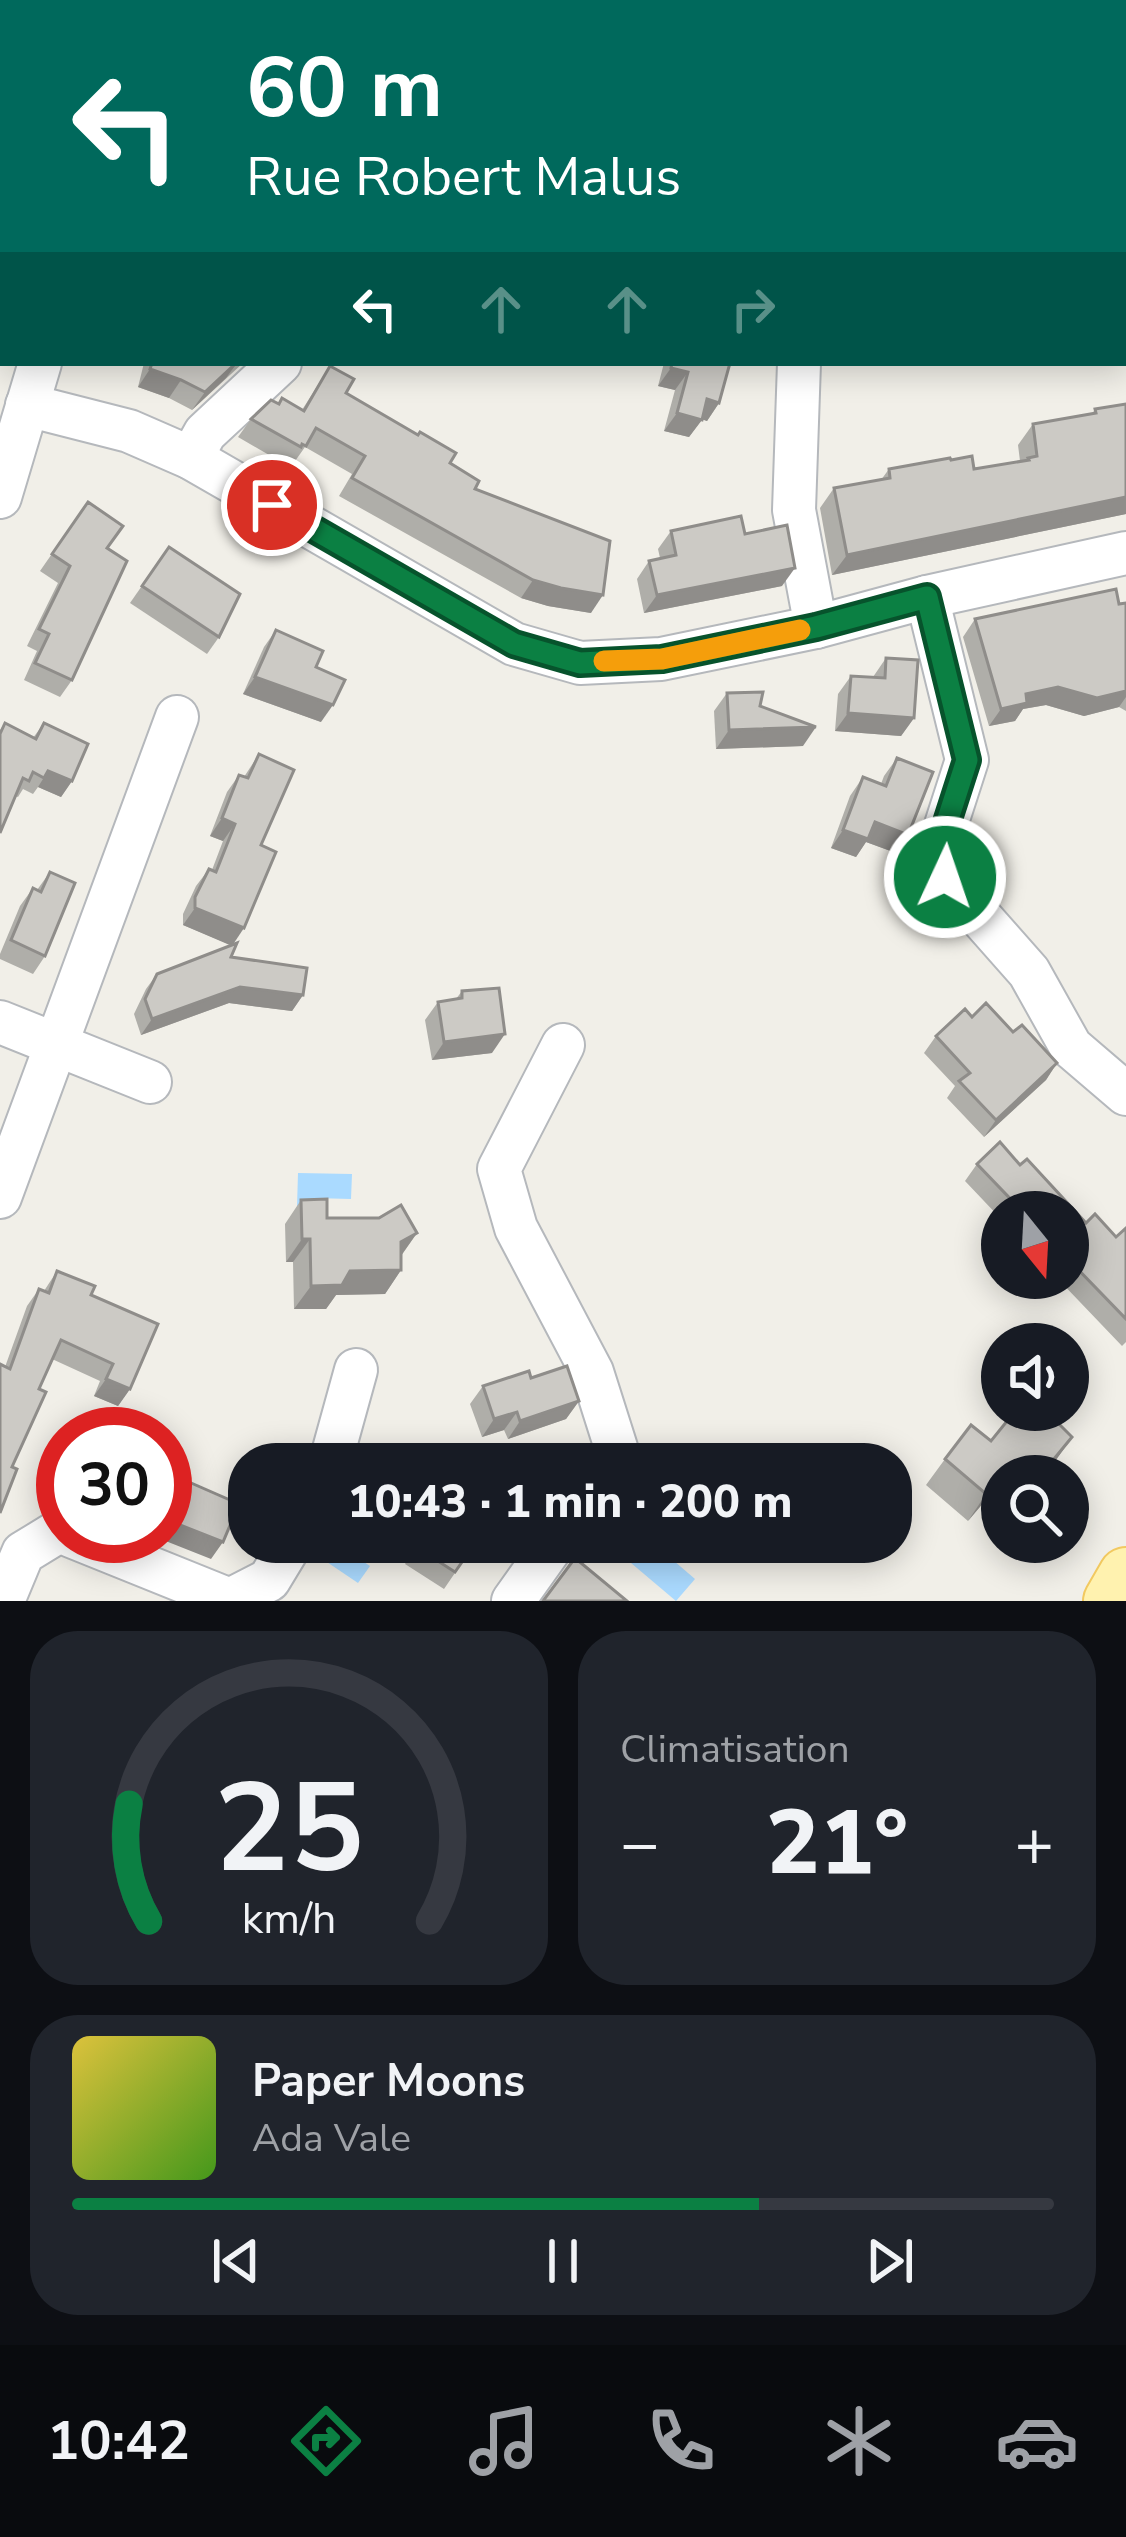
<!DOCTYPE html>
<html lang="fr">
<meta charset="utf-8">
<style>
:root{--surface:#171b24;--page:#20242c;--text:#f1f3f6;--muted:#9ea1a6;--line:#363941;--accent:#0b8043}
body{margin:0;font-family:"Nunito Sans",sans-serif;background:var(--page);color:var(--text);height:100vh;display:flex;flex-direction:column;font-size:45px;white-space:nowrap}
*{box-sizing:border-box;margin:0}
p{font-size:39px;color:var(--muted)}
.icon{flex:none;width:66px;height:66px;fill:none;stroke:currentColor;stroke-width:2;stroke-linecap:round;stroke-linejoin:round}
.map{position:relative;height:1601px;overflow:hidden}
.panel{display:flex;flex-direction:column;gap:30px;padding:30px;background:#0d0f14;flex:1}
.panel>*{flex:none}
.guide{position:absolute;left:0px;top:0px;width:1128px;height:366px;box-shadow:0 6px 30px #0003;background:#00695c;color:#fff;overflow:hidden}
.needle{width:78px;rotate:162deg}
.tools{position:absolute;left:981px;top:1191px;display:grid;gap:24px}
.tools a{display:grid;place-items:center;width:108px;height:108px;border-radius:50%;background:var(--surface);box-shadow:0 6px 30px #0003;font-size:60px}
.speed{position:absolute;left:36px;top:1407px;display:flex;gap:24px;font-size:60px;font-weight:700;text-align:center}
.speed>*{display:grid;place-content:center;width:156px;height:156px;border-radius:50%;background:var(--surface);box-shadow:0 6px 30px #0003;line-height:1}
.speed .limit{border:18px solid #d22;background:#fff;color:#111}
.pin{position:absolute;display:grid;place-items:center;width:102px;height:102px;color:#fff;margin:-51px;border:6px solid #fff;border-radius:50%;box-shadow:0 3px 12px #0007}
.me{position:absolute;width:132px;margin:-66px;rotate:3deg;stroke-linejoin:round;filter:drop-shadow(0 0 9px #0008)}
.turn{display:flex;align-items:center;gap:42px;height:252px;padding:0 48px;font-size:54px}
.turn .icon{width:156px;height:156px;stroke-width:2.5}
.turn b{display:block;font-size:84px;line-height:102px}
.lanes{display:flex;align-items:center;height:114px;padding:0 48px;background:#0003;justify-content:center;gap:60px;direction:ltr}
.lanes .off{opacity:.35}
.big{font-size:90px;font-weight:800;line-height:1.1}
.panel .widget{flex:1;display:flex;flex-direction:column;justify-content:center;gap:18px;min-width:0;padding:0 42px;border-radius:48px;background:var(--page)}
.panel .dial{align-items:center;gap:0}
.dial svg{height:312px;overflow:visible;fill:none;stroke:var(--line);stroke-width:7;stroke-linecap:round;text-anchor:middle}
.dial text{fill:var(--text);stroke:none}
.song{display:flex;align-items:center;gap:36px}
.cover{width:144px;height:144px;border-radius:18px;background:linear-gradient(135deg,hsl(50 70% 55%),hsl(100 70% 35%))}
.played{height:12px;border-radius:6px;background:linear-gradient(90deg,var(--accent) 70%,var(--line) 70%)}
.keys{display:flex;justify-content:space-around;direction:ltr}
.heat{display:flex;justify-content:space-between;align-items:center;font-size:66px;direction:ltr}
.panel .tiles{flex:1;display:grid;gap:30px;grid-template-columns:1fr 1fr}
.widget:last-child{grid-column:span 2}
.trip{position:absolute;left:228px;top:1443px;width:684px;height:120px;border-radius:48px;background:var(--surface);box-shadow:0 6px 30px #0003;font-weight:800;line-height:120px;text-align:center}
.tabs{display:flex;height:192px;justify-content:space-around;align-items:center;background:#090b0e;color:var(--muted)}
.tabs .icon{width:84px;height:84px}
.tabs .on{color:var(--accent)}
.tabs b{font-size:54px;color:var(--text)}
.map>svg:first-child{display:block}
</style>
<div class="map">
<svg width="1126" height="1601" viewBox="0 0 1126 1601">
<rect width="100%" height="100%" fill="#f1efe8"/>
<g fill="#aadaff">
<path d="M298 1173 352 1174 351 1199 313 1198 312 1208 297 1207Z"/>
<path d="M328 1542H333L370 1566 358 1583 318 1556Z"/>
<path d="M627 1542H652L695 1579 676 1601 618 1552Z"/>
</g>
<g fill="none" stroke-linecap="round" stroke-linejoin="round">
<defs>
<g id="minor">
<path d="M121 3V0"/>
<path d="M0 31H3"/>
<path d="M799 363 794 510 816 627"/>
<path d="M27 405 129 431 191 458 514 644 580 663 661 659 816 627 927 597 1126 553"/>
<path d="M191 458 205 433 280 363"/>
<path d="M0 497 40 363"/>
<path d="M927 597 967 760 938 850 945 877 1029 972 1071 1047 1126 1094"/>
<path d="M0 1022 150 1082"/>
<path d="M563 1045 499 1169 516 1228 592 1372 618 1454 611 1464"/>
<path d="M0 1197 177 717"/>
<path d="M330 1464 356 1370"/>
<path d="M71 1536 230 1600 269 1580 292 1542"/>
<path d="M3 1601 23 1553 59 1531 63 1533"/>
<path d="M513 1601 555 1542"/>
</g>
<path id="major" d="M1111 1601 1126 1575"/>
</defs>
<use href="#minor" stroke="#b5b8bc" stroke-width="46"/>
<use href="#major" stroke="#f2c960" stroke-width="58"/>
<use href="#minor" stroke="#fff" stroke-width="42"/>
<use href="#major" stroke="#fff2af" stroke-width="54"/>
</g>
<g fill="#afaea9">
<path d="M144 363H243L192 410 169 398 138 387Z"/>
<path d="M664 363H730L719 403 707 421 702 419 689 437 664 431 675 390 658 386Z"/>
<path d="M330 366 346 393 450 463 591 613 548 606 521 598 339 496 352 474 305 447 293 464 290 463 288 466 238 437 251 419 302 410Z"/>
<path d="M1126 404V514L832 575 820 508 834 488 881 480 889 469 951 460 974 469 1020 461 1018 445 1033 424 1092 414 1095 409Z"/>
<path d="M88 502 72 680 60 697 24 680 37 651 27 646 58 583 40 571Z"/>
<path d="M671 531 745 534 782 586 644 613 637 579 649 561 660 558 658 549Z"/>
<path d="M169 547 219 637 207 654 130 603Z"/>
<path d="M1126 603V711L1119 707 1084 716 1046 705 1023 709 1015 721 989 726 963 637 975 619Z"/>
<path d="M276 630 316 667 321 722 243 694 264 647Z"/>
<path d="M886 658 914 718 901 736 835 731 838 694 851 676 873 677Z"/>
<path d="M727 693 760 706 803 746 716 749 714 711Z"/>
<path d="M5 723 33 738 44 723 72 781 61 797 38 787 33 794 23 789 18 797 15 796 0 833V730Z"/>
<path d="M259 754 261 845 232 945 231 957 303 995 292 1011 229 1003 141 1035 134 1014 146 989 157 974 231 945 183 925V914L196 886 209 869 212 870 223 841 210 836 227 792 239 775 244 777Z"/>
<path d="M897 758 908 835 896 853 866 842 856 857 831 848 850 796 863 777 881 784 884 776Z"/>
<path d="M50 872 45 956 33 974 0 959V954L20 906 33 888 37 890Z"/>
<path d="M462 991 492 1053 432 1060 425 1020 438 1002 456 999Z"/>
<path d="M972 1017 1013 1032 1057 1063 1046 1080 984 1137 947 1098 955 1086 924 1053 936 1036Z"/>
<path d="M977 1164 1020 1165 1086 1223 1116 1237 1126 1228V1342L1122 1346 1057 1278H1068V1212H1002V1220L965 1181Z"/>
<path d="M301 1200 327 1218 417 1233 401 1256V1270L385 1294 336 1295 326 1309H294L293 1262H286L285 1224Z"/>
<path d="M57 1271 91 1295 130 1389 118 1406 94 1396 100 1381 52 1359 39 1389 12 1467 5 1367 27 1306 39 1289 44 1291Z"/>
<path d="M531 1378 579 1401 566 1419 508 1439 504 1430 482 1437 470 1404 483 1386Z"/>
<path d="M991 1441 1054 1463 1002 1476V1518L984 1502 968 1521 926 1485 945 1459Z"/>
<path d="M393 1542H476L444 1589 405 1564 411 1554Z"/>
</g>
<g fill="#8f8d8a">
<path d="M0 186 3 187V212H0Z"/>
<path d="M237 363 226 378 192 410 205 392Z"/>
<path d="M671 368 688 372 675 390 658 386Z"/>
<path d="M150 369 181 380 169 398 138 387Z"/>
<path d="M707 399 719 403 707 421 695 417Z"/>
<path d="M677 413 702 420 689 437 664 431Z"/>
<path d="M1126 497V514L832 575 847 555Z"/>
<path d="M795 568 782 586 644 613 657 595Z"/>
<path d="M533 580 603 595 591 613 548 606 521 598Z"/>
<path d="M255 677 333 705 321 722 243 694Z"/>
<path d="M1058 687 1126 691V697L1119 707 1084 716 1046 705 1023 709 1015 721 989 726 1001 709 1026 694Z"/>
<path d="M848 713 914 718 901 736 835 731Z"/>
<path d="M816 727 803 746 716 749 729 730Z"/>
<path d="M48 771 72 781 61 797 38 787Z"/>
<path d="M222 818 235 824 223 841 210 836Z"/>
<path d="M875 822 908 835 896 853 866 842 856 857 831 848 843 830Z"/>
<path d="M195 908 244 928 232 946 183 925Z"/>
<path d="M240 987 303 995 292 1011 229 1003 141 1035 152 1019Z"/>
<path d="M505 1034 492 1053 432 1060 444 1042Z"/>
<path d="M1057 1063 1046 1080 984 1137 996 1120Z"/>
<path d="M417 1233 400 1257 401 1242Z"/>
<path d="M302 1239H310L293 1262H286Z"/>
<path d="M401 1270 385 1294 336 1295 326 1309H294L311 1286 350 1271Z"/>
<path d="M106 1379 130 1389 118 1406 94 1396Z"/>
<path d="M579 1401 566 1419 508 1439 520 1421Z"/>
<path d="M517 1412 504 1430 482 1437 494 1419Z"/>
<path d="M1072 1437 1054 1463 1043 1476H1040Z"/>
<path d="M1002 1476 984 1502 968 1521 986 1494Z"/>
<path d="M165 1519 223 1542 211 1559 153 1536H165Z"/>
</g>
<g fill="#cccac5" stroke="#8f8d8a" stroke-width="3">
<path d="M0 138 3 139V187L0 186Z"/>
<path d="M152 363H236L205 392 181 380 150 369Z"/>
<path d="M672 363H730L719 403 707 399 702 420 677 413 688 372 671 368Z"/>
<path d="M330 366 354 379 346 393 418 435 420 432 456 453 450 463 479 481 475 489 610 541 603 595 561 588 533 580 352 478 365 456 316 428 306 446 302 444 301 447 251 419 271 400 279 404 282 398 304 411Z"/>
<path d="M1126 404V497L847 555 834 488 890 478 889 469 950 458 951 460 972 456 974 469 1029 460 1028 458 1037 456 1033 424 1096 413 1095 409Z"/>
<path d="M88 502 123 526 107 548 127 561 72 680 35 663 49 634 39 629 70 566 52 554Z"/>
<path d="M741 516 745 534 787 525 795 568 657 595 649 561 676 555 671 531Z"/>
<path d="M169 547 240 594 219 637 142 586Z"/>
<path d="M1116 589 1119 604 1126 603V691L1097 698 1058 687 1026 694 1027 703 1001 709 975 619Z"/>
<path d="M276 630 323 651 316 667 345 680 333 705 255 677Z"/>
<path d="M886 658 918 660 914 718 848 713 851 676 885 678Z"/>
<path d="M763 692 760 706 816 727 729 730 727 693Z"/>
<path d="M5 723 36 739 44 723 88 744 72 781 48 771 44 778 33 772 29 781 23 778 0 833V734Z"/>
<path d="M259 754 294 770 261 845 276 852 244 928 195 908V897L209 869 216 872 235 824 222 818 239 775 248 778Z"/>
<path d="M897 758 933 772 908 835 875 822 868 839 843 830 863 777 886 786Z"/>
<path d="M50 872 75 883 45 956 11 940 33 888 41 892Z"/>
<path d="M237 943 231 957 307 968 303 995 240 987 152 1019 145 999 157 974Z"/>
<path d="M499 988 505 1034 444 1042 438 1002 462 998V991Z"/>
<path d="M986 1003 1013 1032 1022 1025 1057 1063 996 1120 959 1081 970 1073 936 1036 965 1009 972 1017Z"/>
<path d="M1000 1142 1020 1165 1027 1159 1086 1223 1095 1214 1116 1237 1126 1228V1319L1068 1259V1212H1023L977 1164Z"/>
<path d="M327 1199V1218H379L401 1205 417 1233 401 1242V1270L350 1271 342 1285 311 1286 310 1239H302L301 1200Z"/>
<path d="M57 1271 95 1286 91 1295 158 1324 130 1389 106 1379 113 1364 61 1340 39 1389 46 1392 12 1467 17 1469 0 1513V1364L10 1369 39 1289 49 1293Z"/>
<path d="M567 1366 579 1401 520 1421 517 1412 494 1419 483 1386 529 1371 531 1378Z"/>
<path d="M1016 1410H1045L1072 1437 1040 1476H1002L986 1494 945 1459 971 1425 991 1441Z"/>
<path d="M182 1479 239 1504 223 1542 165 1519V1481L179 1486Z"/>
<path d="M420 1542H476L455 1572 416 1547Z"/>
<path d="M575 1558 627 1601H543Z"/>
</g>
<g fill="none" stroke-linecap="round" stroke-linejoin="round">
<defs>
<path id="route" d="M272 505 514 644 580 663 662 659 816 627 927 597 967 760 938 850 945 877"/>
</defs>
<use href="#route" stroke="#07532c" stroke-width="30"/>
<use href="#route" stroke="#0b8043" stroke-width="21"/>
<path stroke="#f59e0b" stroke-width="21" d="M604 661 662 659 800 630"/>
</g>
</svg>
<div class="tools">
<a><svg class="needle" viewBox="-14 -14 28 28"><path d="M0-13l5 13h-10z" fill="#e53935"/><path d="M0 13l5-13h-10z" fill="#9ea1a6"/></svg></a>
<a><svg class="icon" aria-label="sound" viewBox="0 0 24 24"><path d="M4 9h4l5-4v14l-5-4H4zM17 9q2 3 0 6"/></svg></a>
<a><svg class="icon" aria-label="search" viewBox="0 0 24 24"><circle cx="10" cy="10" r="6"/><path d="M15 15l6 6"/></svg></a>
</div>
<div class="speed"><div class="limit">30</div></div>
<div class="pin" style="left:272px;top:505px;background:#d93025"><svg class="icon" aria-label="arrive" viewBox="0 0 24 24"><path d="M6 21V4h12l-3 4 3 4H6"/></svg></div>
<svg class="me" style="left:945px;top:877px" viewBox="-20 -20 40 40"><circle r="17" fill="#0b8043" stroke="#fff" stroke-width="3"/><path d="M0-11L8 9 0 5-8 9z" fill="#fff"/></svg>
<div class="trip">10:43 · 1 min · 200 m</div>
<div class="guide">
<div class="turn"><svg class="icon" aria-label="left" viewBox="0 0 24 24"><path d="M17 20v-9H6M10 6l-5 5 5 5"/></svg><div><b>60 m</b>Rue Robert Malus</div></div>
<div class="lanes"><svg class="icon" aria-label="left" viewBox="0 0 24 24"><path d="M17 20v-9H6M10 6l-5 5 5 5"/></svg><svg class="icon off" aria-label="ahead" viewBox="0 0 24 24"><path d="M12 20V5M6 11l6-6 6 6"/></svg><svg class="icon off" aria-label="ahead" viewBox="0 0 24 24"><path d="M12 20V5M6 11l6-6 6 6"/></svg><svg class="icon off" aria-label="right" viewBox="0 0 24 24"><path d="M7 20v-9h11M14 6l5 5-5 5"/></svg></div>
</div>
</div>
<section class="panel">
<div class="tiles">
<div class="widget dial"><svg viewBox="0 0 100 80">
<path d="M14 69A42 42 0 1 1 86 69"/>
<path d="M14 69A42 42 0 0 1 9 39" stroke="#0b8043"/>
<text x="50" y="56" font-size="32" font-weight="700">25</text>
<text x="50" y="72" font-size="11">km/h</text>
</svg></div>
<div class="widget"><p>Climatisation</p>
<div class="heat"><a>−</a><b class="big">21°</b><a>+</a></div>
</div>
<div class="widget">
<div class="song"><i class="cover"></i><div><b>Paper Moons</b><p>Ada Vale</p></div></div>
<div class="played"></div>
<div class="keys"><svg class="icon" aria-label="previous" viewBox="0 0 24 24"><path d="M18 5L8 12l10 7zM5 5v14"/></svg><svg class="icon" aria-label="pause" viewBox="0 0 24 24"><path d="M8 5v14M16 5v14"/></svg><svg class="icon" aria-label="next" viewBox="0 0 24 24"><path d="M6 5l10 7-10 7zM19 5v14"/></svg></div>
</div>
</div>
</section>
<nav class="tabs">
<b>10:42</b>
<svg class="icon on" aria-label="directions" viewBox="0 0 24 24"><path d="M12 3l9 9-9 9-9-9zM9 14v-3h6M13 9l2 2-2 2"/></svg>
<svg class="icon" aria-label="music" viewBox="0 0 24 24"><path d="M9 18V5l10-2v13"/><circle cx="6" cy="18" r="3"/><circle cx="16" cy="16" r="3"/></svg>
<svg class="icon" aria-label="phone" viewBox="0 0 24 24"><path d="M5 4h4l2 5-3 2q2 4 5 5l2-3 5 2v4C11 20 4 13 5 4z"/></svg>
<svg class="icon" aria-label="climate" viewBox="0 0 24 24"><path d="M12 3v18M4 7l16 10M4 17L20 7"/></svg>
<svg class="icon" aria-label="car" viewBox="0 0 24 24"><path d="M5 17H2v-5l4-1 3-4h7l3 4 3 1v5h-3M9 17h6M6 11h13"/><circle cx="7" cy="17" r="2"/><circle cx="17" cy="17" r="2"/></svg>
</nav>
